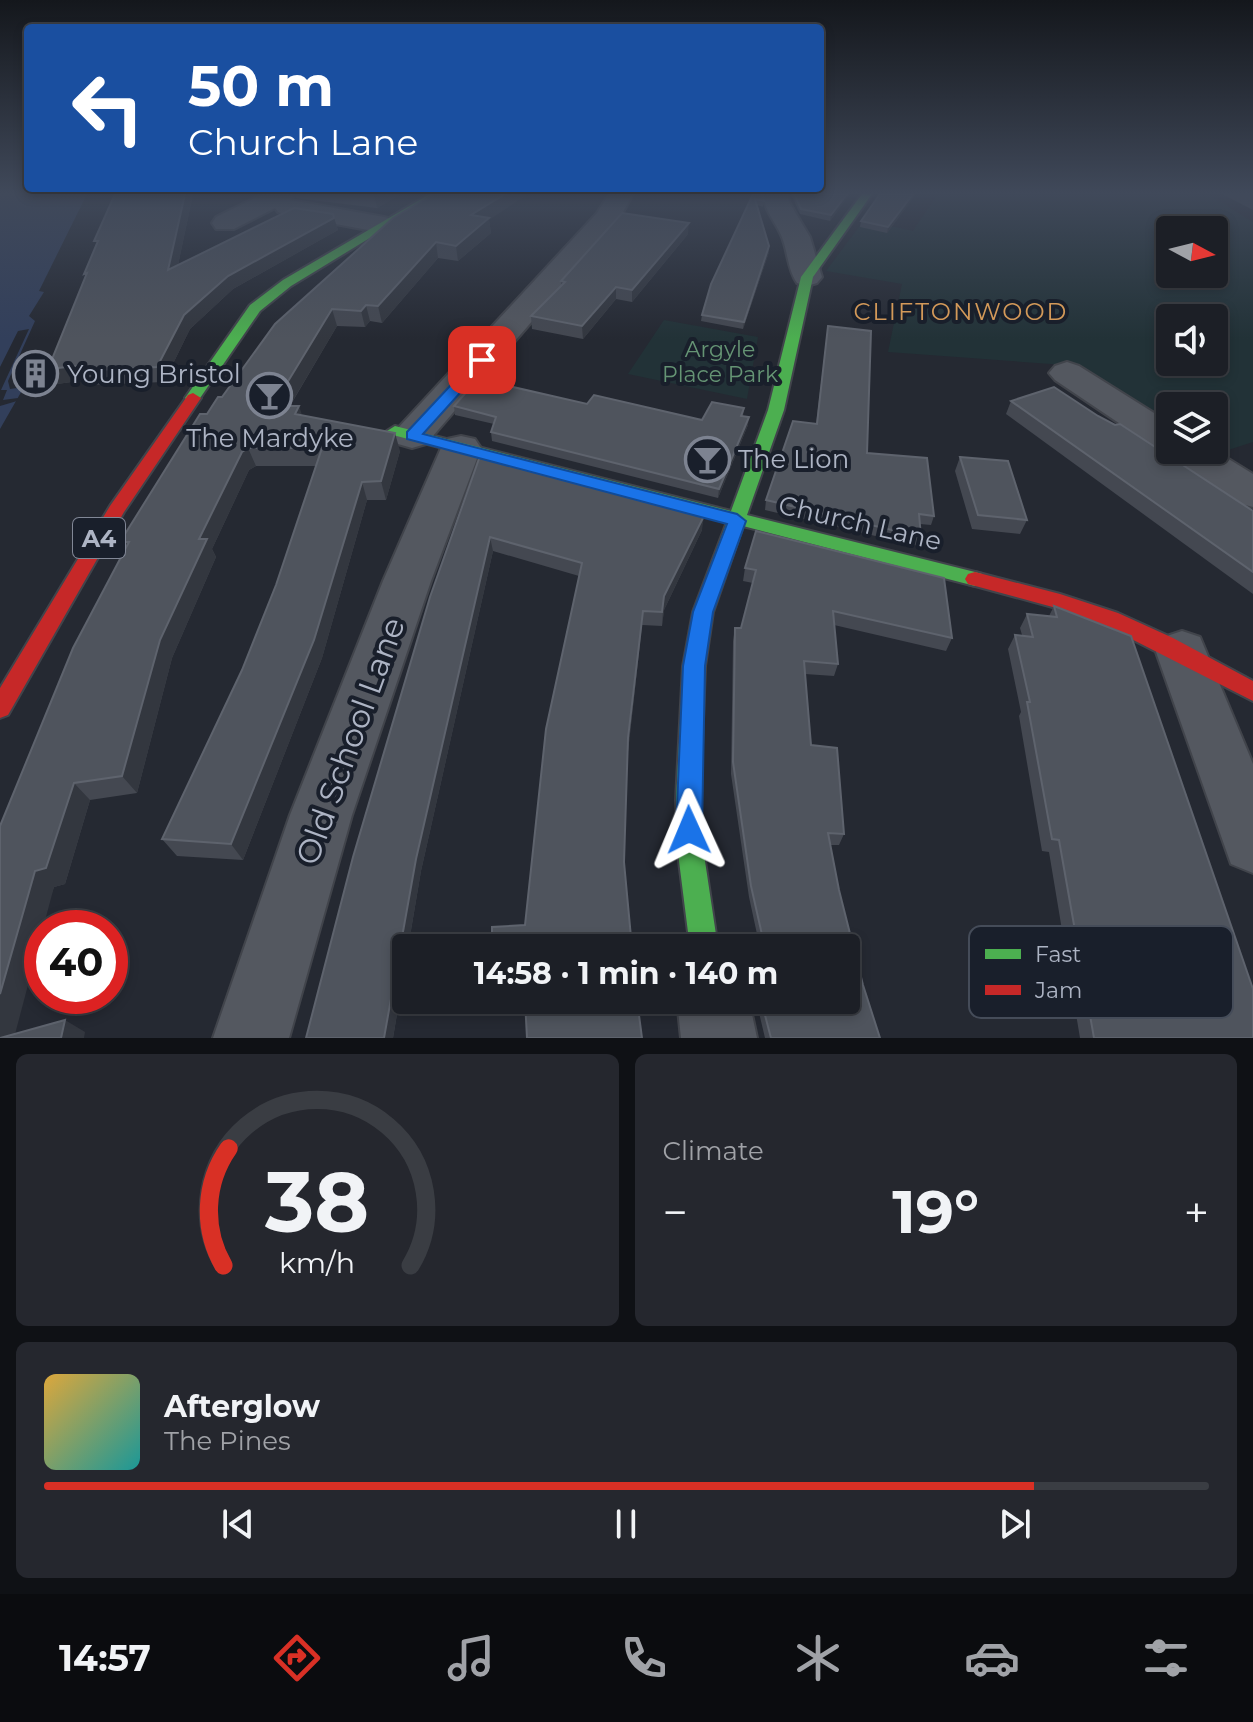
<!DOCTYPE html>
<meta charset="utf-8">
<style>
:root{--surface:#1c1f26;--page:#25272e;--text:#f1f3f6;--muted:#a0a2a7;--line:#3a3d43;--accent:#d93025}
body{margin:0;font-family:Montserrat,sans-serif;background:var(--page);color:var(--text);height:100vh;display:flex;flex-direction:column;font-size:30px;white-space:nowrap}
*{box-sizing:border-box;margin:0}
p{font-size:26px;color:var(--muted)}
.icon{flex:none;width:44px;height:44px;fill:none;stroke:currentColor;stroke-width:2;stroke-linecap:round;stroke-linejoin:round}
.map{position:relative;height:1038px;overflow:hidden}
.side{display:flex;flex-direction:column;gap:16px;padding:16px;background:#0f1115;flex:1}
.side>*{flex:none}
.guide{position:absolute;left:24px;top:24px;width:800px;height:168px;border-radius:8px;box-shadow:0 4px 12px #0003,0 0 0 2px var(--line);background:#1a4fa0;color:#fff;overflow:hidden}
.needle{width:52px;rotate:97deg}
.controls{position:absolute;left:1156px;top:216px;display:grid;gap:16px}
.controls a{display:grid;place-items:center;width:72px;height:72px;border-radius:8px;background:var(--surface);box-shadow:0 4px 12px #0003,0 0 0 2px var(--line);font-size:40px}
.speed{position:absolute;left:24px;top:910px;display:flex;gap:16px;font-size:40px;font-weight:700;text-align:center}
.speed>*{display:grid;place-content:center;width:104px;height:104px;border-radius:50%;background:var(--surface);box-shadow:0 4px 12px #0003,0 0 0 2px var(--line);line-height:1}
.speed .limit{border:12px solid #d22;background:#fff;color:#111}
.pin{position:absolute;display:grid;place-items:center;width:68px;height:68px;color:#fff;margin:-34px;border-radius:16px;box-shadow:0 4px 12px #0006}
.me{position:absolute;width:88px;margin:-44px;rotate:359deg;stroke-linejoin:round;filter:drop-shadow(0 0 6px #0008)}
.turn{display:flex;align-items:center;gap:28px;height:168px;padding:0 32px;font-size:36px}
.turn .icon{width:104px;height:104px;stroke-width:2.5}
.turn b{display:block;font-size:56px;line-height:68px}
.big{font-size:60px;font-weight:700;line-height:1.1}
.side .card{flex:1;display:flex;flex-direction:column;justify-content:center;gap:12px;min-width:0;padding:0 28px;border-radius:12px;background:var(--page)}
.side .dial{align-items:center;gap:0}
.dial svg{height:208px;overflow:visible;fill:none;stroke:var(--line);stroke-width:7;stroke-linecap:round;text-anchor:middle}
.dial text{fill:var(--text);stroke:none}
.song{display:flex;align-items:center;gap:24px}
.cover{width:96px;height:96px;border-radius:12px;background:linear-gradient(135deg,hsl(40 70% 55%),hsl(180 70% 35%))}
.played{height:8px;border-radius:4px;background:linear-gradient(90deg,var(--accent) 85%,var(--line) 85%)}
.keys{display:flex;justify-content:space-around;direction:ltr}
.heat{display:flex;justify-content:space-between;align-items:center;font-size:44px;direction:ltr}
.side .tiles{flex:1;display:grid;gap:16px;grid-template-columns:1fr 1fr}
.card:last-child{grid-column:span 2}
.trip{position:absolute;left:392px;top:934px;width:468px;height:80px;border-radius:8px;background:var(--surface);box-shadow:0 4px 12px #0003,0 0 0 2px var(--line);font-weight:700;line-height:80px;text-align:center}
.tab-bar{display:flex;height:128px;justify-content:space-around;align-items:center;background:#0b0c0f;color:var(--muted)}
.tab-bar .icon{width:56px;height:56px}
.tab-bar .active{color:var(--accent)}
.tab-bar b{font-size:36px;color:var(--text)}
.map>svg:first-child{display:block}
</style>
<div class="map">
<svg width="1253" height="1038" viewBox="0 0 1253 1038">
<rect width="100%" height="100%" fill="#252932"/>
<g fill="#223237" fill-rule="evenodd">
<path d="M938 194H1208L1253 222V442L1219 453 1214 449V406H1170V422L1078 366 888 352 902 284 826 271 864 220 913 231ZM1170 230H1214V274H1170ZM1170 318H1214V362H1170Z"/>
<path d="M664 320 758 337 747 399 628 374Z"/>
</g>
<path fill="#323f5b" d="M0 194H87L39 291 44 292 29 316 35 321 8 381 10 389 24 387 0 429Z"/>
<path fill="#252932" d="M29 329 1 390H7L3 400 18 398 17 401 0 406V367L18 331Z"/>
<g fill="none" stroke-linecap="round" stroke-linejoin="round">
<defs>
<g id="street">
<path d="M263 194H295L290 200 384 217 393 219 397 225 393 231 384 233 287 215 278 212 275 208 234 229H216L212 223 216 217Z"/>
<path d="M609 194H633L617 223 426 444 412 448 398 444 392 436 398 428 597 213Z"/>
<path d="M764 194H788L789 202 810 237 822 277 817 283 807 286 797 283C787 269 788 250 781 235 775 221 763 209 764 194Z"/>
<path d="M1067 362 1079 366 1170 423V450H1214L1253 474V507L1238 503 1172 459 1167 451 1156 448 1055 380 1049 373 1055 366Z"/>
<path d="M461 436 475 439 481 448 431 581 352 815 289 1038H213L290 815 383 581 441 448 447 439Z"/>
<path d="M1182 631 1200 637 1253 764V873L1231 864 1156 652 1164 637Z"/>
<path d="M677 1000H749L757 1038H681Z"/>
</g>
<g id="fast">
<path d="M430 194H442L291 286 260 311 198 401H188L185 398 250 305 283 280Z"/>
<path d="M862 194H872L813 277 784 410 747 515 975 572 982 574 985 579 982 584 975 586 743 526 713 612 705 666 700 800 705 861 718 948H690L679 861 676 800 683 666 693 612 727 522 389 434 387 431 395 426 731 511 768 410 801 277Z"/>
</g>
<g id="jam">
<path d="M193 393 201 398 124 512 8 715 0 718V688L110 506 188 395Z"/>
<path d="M975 572 1060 594 1118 613 1173 638 1253 681V701L1104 625 1060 609 968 584 965 579 968 574Z"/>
</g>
</defs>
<use href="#street" stroke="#41444b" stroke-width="4"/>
<use href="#fast" stroke="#41444b" stroke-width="4"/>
<use href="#jam" stroke="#41444b" stroke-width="4"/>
<use href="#street" fill="#545860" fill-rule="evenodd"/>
<use href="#fast" fill="#4caf50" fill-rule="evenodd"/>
<use href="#jam" fill="#c62828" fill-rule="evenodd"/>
</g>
<g fill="#444851">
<path d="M193 194 178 265 334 218 338 230 233 289 190 329 164 382 89 385 86 380 57 384 86 277Z"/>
<path d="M295 194H401L377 208 296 198Z"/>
<path d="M434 194 489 220 491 233 458 261 438 258 382 323 370 321 365 327 337 326 290 406 302 416 400 451 386 500H367L322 658 243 860 177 856 162 839 242 670 276 585 316 466H256L249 470 212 549 216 557 172 658 137 793 90 800 65 884 54 887 0 1038 125 550 120 542 207 414 222 397Z"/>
<path d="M753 194 764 201 763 207 757 205 769 252 743 329 701 321 702 315Z"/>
<path d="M791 194H850L830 221 800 214Z"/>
<path d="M916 194 887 233 860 227 861 221Z"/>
<path d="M1222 194H1253V210Z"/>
<path d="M688 234 632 302 616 299 583 339 532 329 531 316 561 286V281Z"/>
<path d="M828 326 867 453 934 516 931 525 920 524 921 537 918 546 765 510 766 500 816 424Z"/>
<path d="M1011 401 1098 416 1253 511V594L1006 414Z"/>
<path d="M587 404 702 420 744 408 743 416 748 425 718 498 492 441 491 432 494 424 455 415 454 406Z"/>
<path d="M480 456 702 530 664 610 662 626 642 625 628 752 525 925 579 576 493 551 421 871 408 948H406V960L393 1038H306Z"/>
<path d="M960 457 1027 520 1020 534 972 529 955 471Z"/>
<path d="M756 531 952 638 946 651 834 625 838 664 834 676 805 674 811 745 844 834 839 845H830L839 890 863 985 880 1038H765L756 1000H846V948H760L749 897 731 774 733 641 735 628H741L753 583 743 581 745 568Z"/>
<path d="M1054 606 1253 1038H1080L1049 852 1042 851 1019 716 1021 712 1008 649 1015 635H1022L1020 628 1027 614 1049 616Z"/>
</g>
<g fill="#33373f">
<path d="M185 194H193L174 284 168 270Z"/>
<path d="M374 194H401L377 208Z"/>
<path d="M505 194H528L489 220 491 233 458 261 456 246 471 215Z"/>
<path d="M847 194H850L830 221 831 215Z"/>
<path d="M913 194H916L887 233 888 227Z"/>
<path d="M334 218 338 230 233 289 190 329 164 382 157 367 184 315 228 276Z"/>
<path d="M689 223 688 234 632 302V290Z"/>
<path d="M436 242 438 258 382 323 378 306Z"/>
<path d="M769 246V252L743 329 744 322Z"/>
<path d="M616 287V299L583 339 582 326Z"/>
<path d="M366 305 370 321 365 327 361 311Z"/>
<path d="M332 309 337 326 279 424 273 406Z"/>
<path d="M85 365 80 371 86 380 57 384 48 369Z"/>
<path d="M299 406 305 424 295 414Z"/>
<path d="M749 417 748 425 718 498 719 489Z"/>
<path d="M395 433 400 451 386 500 381 481Z"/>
<path d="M248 448 256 466 249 470 212 549 216 557 172 658 137 793 122 776 160 640 199 539 242 452Z"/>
<path d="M362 482 367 500 322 658 243 860 231 844Z"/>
<path d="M704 516 702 530 664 610 662 626 664 596Z"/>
<path d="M490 537 493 551 421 871 408 948H406V960L393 1038H384L416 859Z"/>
<path d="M643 611 642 625 628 752V738Z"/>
<path d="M74 783 90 800 65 884 54 887 43 928H42V932L14 1038H0V994L35 871Z"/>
<path d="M65 1020 85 1032 84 1038H61Z"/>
</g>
<g fill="#4f545d" stroke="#5e636d" stroke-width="2">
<path d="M115 194H185L168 270 294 208 333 214 334 218 228 276 184 315 157 367 80 371 85 365 48 369 87 273 84 274 98 241H94Z"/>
<path d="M434 194H505L471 215 489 218 456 246 436 242 378 306 366 305 361 311 332 309 273 406H299L295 414 395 433 381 481 362 482 314 640 231 844 162 839 242 670 276 585 322 448H248L242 452 199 539H207L160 640 122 776 74 783 46 868 35 871 0 994V826L73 648 129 542H120L200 414H207L218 397H222L275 324 393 218Z"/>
<path d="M753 194H763L764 201 755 199 769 246 744 322 702 315 711 284Z"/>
<path d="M794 194H847L831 215 801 209Z"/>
<path d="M880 194H913L888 227 861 221Z"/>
<path d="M622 213 689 223 632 290 616 287 582 326 531 316 565 282 561 281Z"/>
<path d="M828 326 871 331 867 453 927 458 934 516 919 514 921 537 766 500 793 421 817 424Z"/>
<path d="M478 379 587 404 594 395 702 420 712 402 744 408 741 416 749 417 719 489 491 432 496 417 454 406Z"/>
<path d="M1054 387 1098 416 1115 425 1120 424 1253 511V572L1011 401Z"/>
<path d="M480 456 704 516 664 596 662 612 643 611 628 738 624 862 632 948H492V927L525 925 546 729 582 563 490 537 416 859 384 1038H306L353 857 430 597Z"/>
<path d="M960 457 1008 461 1027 520 978 515Z"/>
<path d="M756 531 944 578 952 638 833 611 838 664 804 661 811 745 837 748 844 834 828 833 839 890 863 985 880 1038H771L761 1000H846V948H765L751 886 733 762 735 628H741L756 570 745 568Z"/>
<path d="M1054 606 1131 636 1253 989V1038H1094L1059 840 1052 839 1027 702H1030L1015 635 1033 637 1027 614 1057 617Z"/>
<path d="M525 1000H637L642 1038H527Z"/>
<path d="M65 1020 61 1038H0Z"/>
</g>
<linearGradient id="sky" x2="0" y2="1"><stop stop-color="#14171c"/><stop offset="0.57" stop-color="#40495a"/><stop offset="1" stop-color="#40495a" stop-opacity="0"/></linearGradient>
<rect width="1253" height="339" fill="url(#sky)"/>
<path fill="#1a73e8" stroke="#114b97" stroke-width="2" d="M482 356 490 360 487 363 423 434 737 514 746 521 713 612 705 666 702 830 698 839 689 842 680 839 676 830 683 666 693 612 727 524 407 439V432L477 357Z"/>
<defs>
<symbol id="building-ring" viewBox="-11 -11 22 22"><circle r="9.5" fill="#191f2b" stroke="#7d8391" stroke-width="1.5"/><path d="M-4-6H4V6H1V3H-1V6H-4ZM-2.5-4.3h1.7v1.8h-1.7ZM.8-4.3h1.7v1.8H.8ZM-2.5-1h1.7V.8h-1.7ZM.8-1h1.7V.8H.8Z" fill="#7d8391"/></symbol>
<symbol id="bar-ring" viewBox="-11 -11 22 22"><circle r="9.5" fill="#191f2b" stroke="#7d8391" stroke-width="1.5"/><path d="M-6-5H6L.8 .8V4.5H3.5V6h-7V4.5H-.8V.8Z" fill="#7d8391"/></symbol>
</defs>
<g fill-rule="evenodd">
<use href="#building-ring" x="10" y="348" width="51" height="51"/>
<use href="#bar-ring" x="244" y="370" width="51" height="51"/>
<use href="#bar-ring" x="682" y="434" width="51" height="51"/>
</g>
<g text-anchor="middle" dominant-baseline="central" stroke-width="8" stroke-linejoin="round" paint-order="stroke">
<g font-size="22" fill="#659474" stroke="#191f2b">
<text x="720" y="349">Argyle<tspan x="720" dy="25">Place Park</tspan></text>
</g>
<g font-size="24" letter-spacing="2" fill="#d39959" stroke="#191f2b">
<text x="961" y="311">CLIFTONWOOD</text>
</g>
<rect fill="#191f2b" stroke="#818796" stroke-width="2" x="73" y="518" width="52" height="40" rx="6"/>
<g font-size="24" font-weight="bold" fill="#adb4c4">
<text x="99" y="538">A4</text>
</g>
<g font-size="26" fill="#adb4c4" stroke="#191f2b" text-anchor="start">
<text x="67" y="374">Young Bristol</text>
<text x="270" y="438" text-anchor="middle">The Mardyke</text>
<text x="738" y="459">The Lion</text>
</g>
<g font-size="26" fill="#adb4c4" stroke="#191f2b">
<text transform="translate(860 523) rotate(13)">Church Lane</text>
</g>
<g font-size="32" fill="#adb4c4" stroke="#191f2b">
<text transform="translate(350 741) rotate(-70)">Old School Lane</text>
</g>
</g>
<rect x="969" y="926" width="264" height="92" rx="12" fill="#191f2b" stroke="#454c59" stroke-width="2"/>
<rect x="985" y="949" width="36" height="10" fill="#4caf50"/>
<rect x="985" y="985" width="36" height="10" fill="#c62828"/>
<g font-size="22" fill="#adb4c4">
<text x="1035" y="962">Fast</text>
<text x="1035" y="998">Jam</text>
</g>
</svg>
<div class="controls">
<a><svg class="needle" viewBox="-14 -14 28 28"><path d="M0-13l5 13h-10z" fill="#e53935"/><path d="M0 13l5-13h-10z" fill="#a0a2a7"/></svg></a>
<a><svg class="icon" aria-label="sound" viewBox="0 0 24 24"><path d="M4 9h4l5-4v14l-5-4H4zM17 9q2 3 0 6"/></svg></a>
<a><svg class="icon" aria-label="layers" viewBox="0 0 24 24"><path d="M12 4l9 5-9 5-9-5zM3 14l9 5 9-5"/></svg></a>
</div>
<div class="speed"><div class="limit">40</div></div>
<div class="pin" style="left:482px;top:360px;background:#d93025"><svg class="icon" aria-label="arrive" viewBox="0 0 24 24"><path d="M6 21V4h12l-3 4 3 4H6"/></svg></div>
<svg class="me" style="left:689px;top:830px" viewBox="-20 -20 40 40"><path d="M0-17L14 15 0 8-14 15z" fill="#1a73e8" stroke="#fff" stroke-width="4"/></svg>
<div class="trip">14:58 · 1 min · 140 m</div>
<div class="guide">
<div class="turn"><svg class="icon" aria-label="left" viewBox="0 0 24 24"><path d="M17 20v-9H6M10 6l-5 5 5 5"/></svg><div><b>50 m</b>Church Lane</div></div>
</div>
</div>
<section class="side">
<div class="tiles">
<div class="card dial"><svg viewBox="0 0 100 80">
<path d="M14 69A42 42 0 1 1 86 69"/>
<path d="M14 69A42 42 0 0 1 16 24" stroke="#d93025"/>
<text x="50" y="56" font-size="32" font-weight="700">38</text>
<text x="50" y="72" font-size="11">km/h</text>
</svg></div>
<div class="card"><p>Climate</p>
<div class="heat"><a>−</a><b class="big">19°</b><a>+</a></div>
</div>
<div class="card">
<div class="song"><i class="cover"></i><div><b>Afterglow</b><p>The Pines</p></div></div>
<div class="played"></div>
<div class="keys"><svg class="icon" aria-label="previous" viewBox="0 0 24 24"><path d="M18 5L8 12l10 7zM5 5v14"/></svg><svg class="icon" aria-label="pause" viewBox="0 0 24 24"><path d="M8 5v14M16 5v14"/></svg><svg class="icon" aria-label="next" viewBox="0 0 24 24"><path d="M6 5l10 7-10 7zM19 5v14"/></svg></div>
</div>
</div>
</section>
<nav class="tab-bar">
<b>14:57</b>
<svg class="icon active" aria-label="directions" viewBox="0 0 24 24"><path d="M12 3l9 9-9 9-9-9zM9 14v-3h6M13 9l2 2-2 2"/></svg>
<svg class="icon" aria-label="music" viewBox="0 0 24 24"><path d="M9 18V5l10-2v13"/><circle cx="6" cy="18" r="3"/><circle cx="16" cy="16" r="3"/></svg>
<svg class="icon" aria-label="phone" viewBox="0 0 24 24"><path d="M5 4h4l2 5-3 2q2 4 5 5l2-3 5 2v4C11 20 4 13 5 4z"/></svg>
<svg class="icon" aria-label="climate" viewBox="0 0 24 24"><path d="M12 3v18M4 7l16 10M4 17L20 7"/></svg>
<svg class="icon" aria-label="car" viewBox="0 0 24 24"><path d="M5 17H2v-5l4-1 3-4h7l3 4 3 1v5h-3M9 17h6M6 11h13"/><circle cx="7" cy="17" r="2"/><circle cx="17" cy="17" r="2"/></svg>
<svg class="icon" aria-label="filters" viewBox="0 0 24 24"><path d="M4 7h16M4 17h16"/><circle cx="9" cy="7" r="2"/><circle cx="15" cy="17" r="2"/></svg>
</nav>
